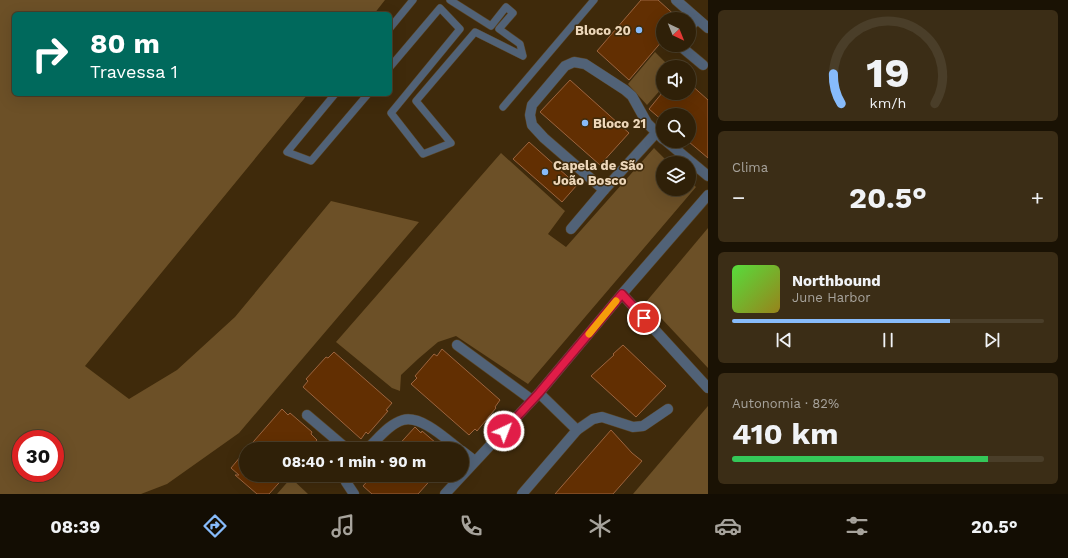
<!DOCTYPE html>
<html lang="pt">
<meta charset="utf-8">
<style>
:root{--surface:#2f2008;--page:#3b2d16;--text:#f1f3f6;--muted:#a7a39c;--line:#4a3e29;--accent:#87bbfb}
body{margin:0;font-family:"Work Sans",sans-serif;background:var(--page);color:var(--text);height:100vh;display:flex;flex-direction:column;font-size:15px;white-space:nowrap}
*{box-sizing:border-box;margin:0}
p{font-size:13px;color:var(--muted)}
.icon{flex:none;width:22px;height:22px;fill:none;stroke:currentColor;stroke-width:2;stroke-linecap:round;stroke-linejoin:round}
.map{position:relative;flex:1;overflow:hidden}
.panel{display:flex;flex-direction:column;gap:10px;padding:10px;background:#1a1204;width:360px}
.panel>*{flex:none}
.guide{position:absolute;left:12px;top:12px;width:380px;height:84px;border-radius:6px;box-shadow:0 4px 16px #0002,0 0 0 1px var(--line);background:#00695c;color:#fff;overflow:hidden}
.needle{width:26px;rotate:137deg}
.tools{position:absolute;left:656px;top:12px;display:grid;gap:8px}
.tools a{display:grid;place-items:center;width:40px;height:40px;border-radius:50%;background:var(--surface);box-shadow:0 4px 16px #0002,0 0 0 1px var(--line);font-size:20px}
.speed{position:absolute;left:12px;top:430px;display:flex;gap:8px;font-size:20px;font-weight:700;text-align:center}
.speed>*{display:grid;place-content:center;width:52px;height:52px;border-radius:50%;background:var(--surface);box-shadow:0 4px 16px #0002,0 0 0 1px var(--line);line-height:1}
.speed .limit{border:6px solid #d22;background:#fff;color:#111}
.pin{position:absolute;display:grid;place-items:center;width:34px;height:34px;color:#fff;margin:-17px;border:2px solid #fff;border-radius:50%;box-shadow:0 1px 4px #0007}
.me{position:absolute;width:44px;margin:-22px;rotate:43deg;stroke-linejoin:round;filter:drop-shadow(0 0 3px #0008)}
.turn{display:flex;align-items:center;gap:14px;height:84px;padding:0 12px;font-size:18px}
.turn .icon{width:52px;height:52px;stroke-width:2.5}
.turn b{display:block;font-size:28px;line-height:34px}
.big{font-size:30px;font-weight:700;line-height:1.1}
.panel .tile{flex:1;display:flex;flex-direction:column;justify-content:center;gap:6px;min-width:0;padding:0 14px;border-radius:6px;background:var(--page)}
.panel .dial{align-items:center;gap:0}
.dial svg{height:104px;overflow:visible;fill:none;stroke:var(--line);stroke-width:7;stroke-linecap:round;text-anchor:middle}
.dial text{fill:var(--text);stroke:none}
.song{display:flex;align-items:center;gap:12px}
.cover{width:48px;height:48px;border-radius:6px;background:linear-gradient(135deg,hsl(110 70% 55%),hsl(50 70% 35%))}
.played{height:4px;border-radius:2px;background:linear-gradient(90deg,var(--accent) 70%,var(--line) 70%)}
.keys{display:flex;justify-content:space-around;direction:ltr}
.heat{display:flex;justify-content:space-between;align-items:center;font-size:22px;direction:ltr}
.charge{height:6px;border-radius:3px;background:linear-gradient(90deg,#34c759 82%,var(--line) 0)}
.trip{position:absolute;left:239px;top:442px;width:230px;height:40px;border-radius:20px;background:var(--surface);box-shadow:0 4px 16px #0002,0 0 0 1px var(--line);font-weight:700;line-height:40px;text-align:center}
.tabs{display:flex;height:64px;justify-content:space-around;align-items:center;background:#130d03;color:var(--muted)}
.tabs .icon{width:28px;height:28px}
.tabs .current{color:var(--accent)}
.tabs b{font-size:18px;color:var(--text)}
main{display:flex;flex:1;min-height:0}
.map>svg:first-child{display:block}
</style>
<main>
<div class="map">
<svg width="708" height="494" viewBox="0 0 708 494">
<rect width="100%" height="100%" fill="#3f2a0b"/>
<g fill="#6c5027" fill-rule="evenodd">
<path d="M0 0H385L374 14H14V94H308L85 366 129 399 177 370 235 317 331 201 419 222 239 433 167 484 141 494H0ZM21 439H55V473H21Z"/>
<path d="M655 52 670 67H663V87L647 105 628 84Z"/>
<path d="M654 148 669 163H663V189H689V181L696 187 528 384 456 336 438 342 418 359 401 375 400 391 392 388 336 342 501 153 565 211 548 234 566 247Z"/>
<path d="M708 228V368L646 302Z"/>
<path d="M708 406V494H633Z"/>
<path d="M291 478 308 494H277Z"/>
</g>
<g fill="#622f02" stroke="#9c643e">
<path d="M641 0H658L679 19H663V40L629 80 597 51Z"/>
<path d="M570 80 629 133 600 165 540 112Z"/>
<path d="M689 83 708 100V158L689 142V115H663V121L649 109 662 93H689Z"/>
<path d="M529 142 577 185 562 202 513 159Z"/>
<path d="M623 345 666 386 636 417 591 376 614 355 613 354Z"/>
<path d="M442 349 500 400 495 407 496 408 477 431 475 429 469 435 411 384 417 378 415 376 434 354 437 356Z"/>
<path d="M334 352 392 403 386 410 388 411 368 434 366 432 361 439 303 387 308 381 306 379 326 357 328 358Z"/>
<path d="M282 409 288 415 290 413 312 432 311 434 317 440 309 449H247Z"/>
<path d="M415 427 421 433 422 431 443 449H395Z"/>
<path d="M611 430 632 453 642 461 613 494H555Z"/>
<path d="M246 450V475H286L269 494H257L235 475H239L231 468Z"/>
<path d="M373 475H435L418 494H372L363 486Z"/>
</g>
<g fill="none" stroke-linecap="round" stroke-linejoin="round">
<defs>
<g id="lane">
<path d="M390 28 413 0"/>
<path d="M390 67 440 8 460 29 391 113 423 154 451 143 416 101 475 32 523 56 520 44 499 29 513 13 506 7 491 26 450 0"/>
<path d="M335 94 287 152 311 161 368 94"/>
<path d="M503 107 594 0"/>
</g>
<g id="street">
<path d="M676 0 708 28"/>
<path d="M689 28 697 19"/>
<path d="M679 45 703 65"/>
<path d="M666 141 708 176"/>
<path d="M604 190 544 138 532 125 530 115 532 105 565 66 574 62 585 64 625 90 632 96 647 123 663 139"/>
<path d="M571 229 604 190 656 133"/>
<path d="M622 294 708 388"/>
<path d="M457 345 532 400"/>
<path d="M307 415 347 449"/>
<path d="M577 430 593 419 602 417 633 427 643 426 668 409"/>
<path d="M367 449C378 439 389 424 403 420 421 415 446 439 459 449"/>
<path d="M462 451 475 461"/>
<path d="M348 475 346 482 354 494"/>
<path d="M445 494 539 393 622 294 708 195"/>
<path d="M522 494 577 430 539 393"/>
</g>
</defs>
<use href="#lane" stroke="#5b4627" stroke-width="8"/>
<use href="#street" stroke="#5b4627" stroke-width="11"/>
<use href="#lane" stroke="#516277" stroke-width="7"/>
<use href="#street" stroke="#516277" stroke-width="10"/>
</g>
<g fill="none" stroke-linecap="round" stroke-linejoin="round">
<defs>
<path id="route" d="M504 431 539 393 622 294 644 318"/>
</defs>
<use href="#route" stroke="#92132f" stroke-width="10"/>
<use href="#route" stroke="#e11d48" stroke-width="7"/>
<path stroke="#f59e0b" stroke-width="7" d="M589 334 616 301"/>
</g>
<g fill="#87bbfb" stroke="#3f2a0b" stroke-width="1.5">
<circle cx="639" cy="30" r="4"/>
<circle cx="585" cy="123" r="4"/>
<circle cx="545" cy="172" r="4"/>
</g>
<g text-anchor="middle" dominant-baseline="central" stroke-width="3" stroke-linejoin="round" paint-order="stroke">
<g font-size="13" font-weight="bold" fill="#edd7ba" stroke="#3f2a0b" text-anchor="start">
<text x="631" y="30" text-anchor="end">Bloco 20</text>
<text x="593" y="123">Bloco 21</text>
<text x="553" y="165">Capela de São<tspan x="553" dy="15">João Bosco</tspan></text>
</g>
</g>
</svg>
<div class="tools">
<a><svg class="needle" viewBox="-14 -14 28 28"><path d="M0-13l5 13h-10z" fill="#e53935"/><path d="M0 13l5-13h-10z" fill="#a7a39c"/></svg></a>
<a><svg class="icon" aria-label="sound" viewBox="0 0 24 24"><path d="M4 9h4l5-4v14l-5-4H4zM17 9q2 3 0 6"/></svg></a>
<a><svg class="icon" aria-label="search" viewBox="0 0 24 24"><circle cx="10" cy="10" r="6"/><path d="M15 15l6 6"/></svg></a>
<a><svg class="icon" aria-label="layers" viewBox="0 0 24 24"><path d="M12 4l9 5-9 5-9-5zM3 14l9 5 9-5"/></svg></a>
</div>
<div class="speed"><div class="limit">30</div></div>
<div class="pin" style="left:644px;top:318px;background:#d93025"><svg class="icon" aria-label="arrive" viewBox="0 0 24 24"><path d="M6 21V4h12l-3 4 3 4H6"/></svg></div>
<svg class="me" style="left:504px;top:431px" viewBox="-20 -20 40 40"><circle r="17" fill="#e11d48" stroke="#fff" stroke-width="3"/><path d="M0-11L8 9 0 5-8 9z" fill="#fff"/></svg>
<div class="trip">08:40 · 1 min · 90 m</div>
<div class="guide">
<div class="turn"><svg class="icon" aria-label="right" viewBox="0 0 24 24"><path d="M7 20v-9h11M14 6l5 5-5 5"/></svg><div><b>80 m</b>Travessa 1</div></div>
</div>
</div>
<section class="panel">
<div class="tile dial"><svg viewBox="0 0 100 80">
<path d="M14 69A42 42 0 1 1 86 69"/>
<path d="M14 69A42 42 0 0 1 8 46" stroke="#87bbfb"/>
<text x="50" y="56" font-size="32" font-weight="700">19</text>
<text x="50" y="72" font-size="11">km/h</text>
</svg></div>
<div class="tile"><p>Clima</p>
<div class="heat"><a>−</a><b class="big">20.5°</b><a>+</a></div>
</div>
<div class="tile">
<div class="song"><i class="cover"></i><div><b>Northbound</b><p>June Harbor</p></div></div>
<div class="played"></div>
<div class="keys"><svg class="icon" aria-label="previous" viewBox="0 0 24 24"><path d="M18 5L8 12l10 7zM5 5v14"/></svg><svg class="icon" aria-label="pause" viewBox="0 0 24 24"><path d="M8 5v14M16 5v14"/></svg><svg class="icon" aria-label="next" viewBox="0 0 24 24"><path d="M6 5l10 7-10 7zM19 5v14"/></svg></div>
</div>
<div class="tile"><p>Autonomia · 82%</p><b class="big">410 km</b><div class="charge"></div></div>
</section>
</main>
<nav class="tabs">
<b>08:39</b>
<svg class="icon current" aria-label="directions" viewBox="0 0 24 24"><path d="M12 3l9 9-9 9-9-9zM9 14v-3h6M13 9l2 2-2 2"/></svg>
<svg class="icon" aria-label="music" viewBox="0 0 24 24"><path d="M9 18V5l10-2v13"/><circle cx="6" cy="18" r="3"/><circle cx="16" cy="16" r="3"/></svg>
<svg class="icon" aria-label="phone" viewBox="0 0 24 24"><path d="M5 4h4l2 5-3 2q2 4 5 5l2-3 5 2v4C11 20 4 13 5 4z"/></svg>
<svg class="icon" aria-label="climate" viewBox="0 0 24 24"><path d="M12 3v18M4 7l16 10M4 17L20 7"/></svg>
<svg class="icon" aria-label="car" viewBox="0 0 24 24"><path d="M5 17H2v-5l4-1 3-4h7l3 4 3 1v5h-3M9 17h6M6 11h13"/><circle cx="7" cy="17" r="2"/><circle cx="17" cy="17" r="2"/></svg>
<svg class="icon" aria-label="filters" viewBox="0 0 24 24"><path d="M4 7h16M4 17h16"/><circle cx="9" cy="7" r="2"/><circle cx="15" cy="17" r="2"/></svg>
<b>20.5°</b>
</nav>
